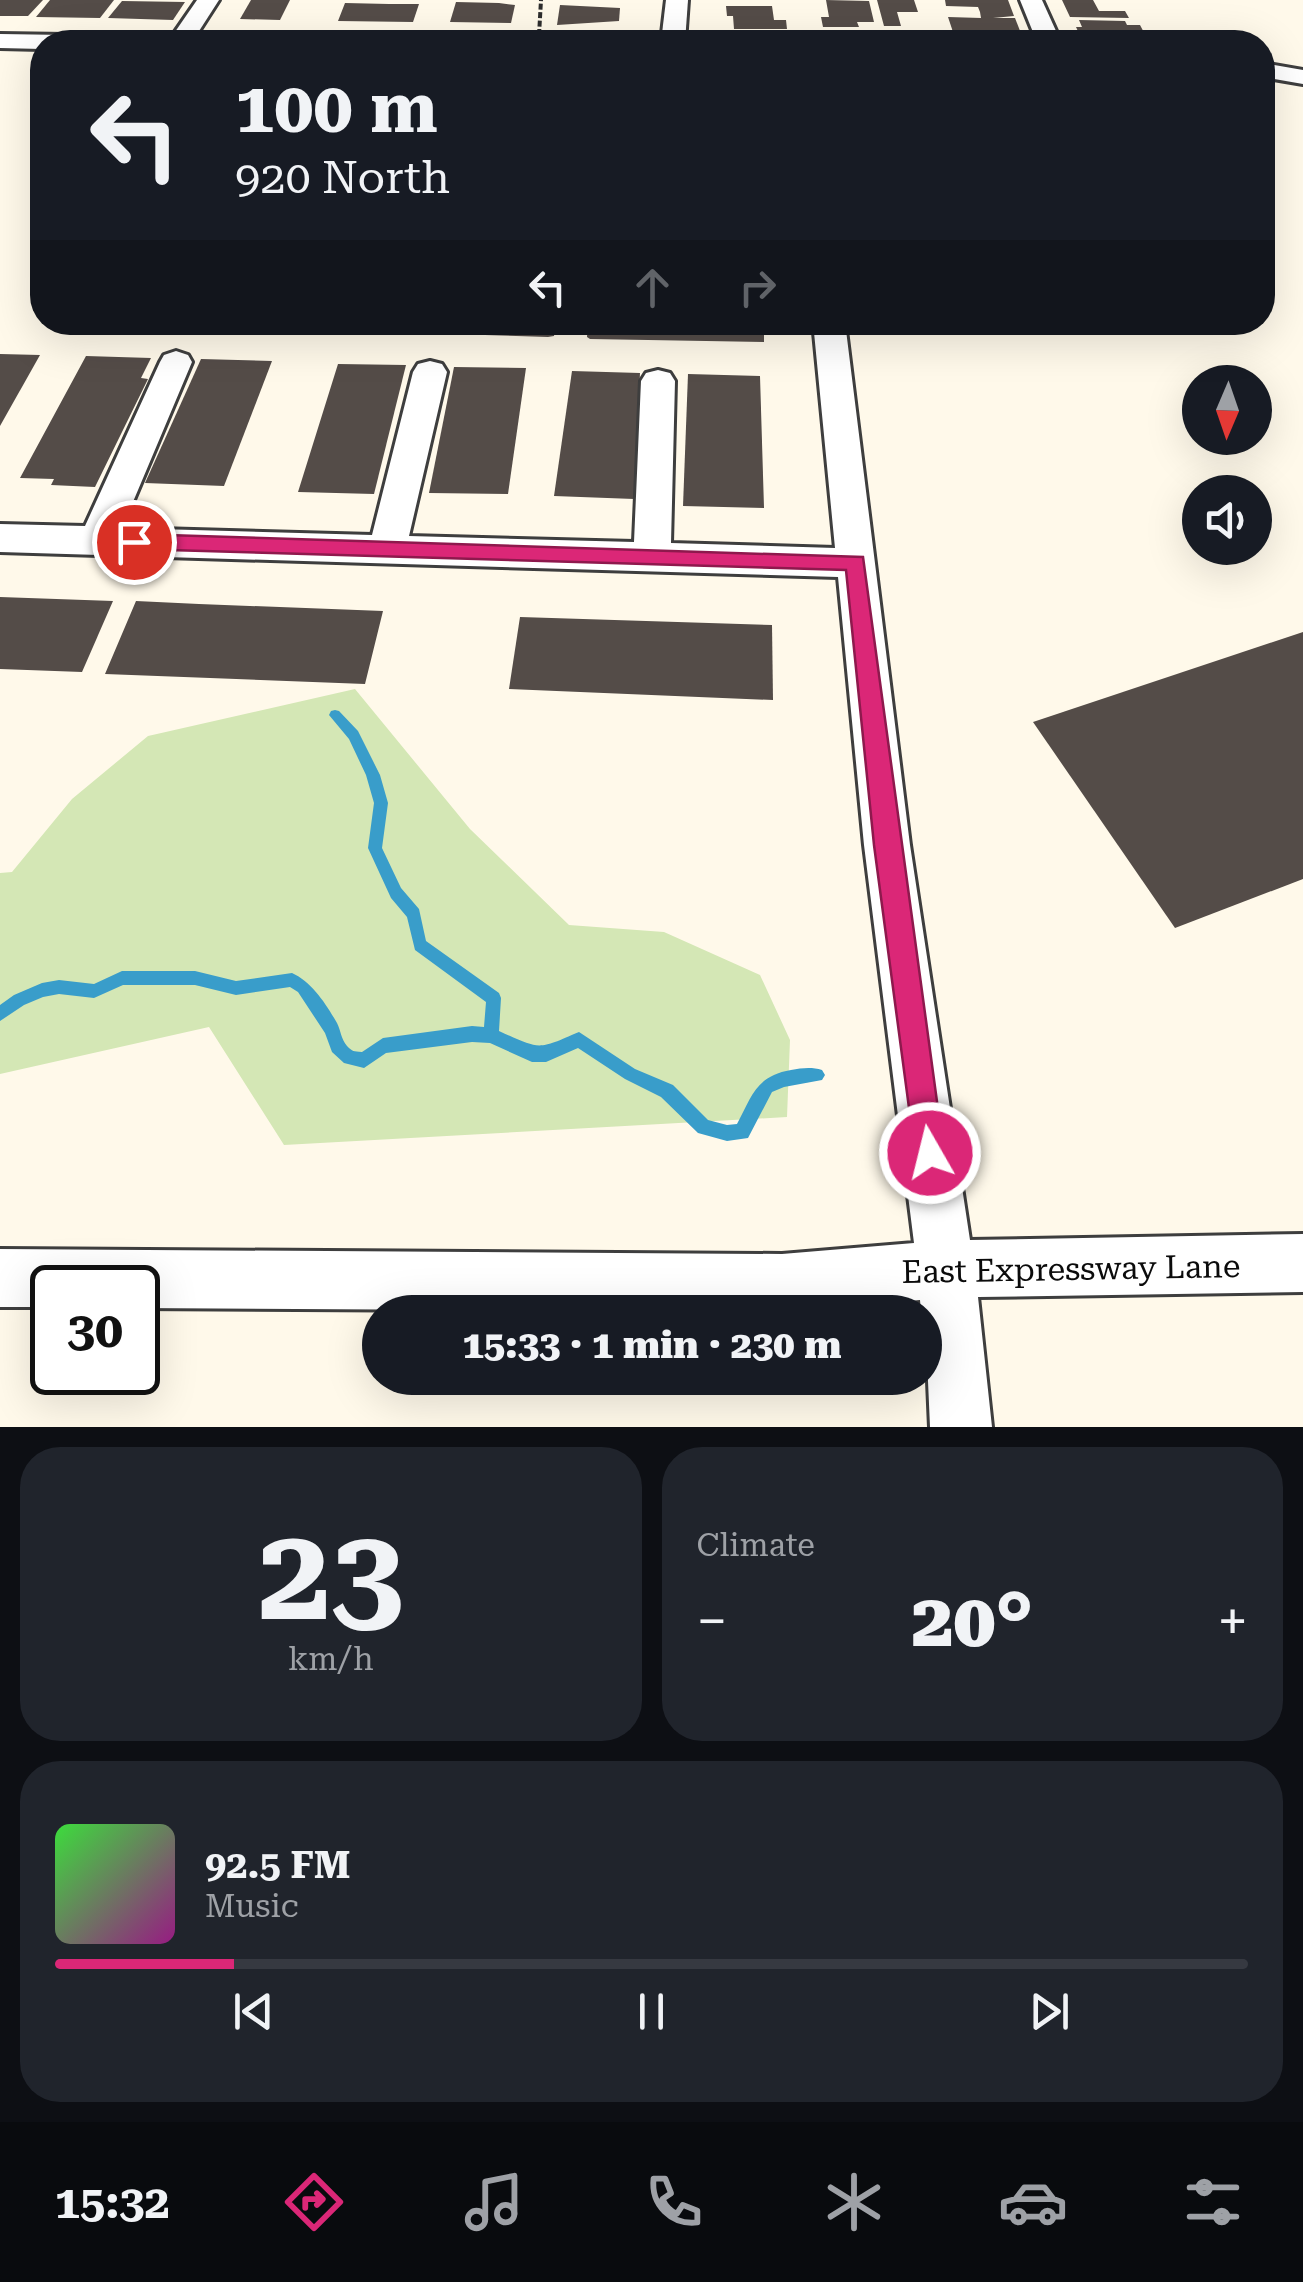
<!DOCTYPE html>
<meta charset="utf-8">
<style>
:root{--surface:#171b24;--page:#20242c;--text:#f1f3f6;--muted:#9ea1a6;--line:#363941;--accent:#db2777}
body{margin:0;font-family:"Roboto Serif",serif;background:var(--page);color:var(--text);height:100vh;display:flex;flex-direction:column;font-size:38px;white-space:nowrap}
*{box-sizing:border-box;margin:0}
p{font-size:32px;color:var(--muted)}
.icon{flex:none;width:55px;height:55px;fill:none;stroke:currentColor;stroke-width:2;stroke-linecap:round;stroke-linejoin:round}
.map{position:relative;height:1427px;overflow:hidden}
.drawer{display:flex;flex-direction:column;gap:20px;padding:20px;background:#0d0f14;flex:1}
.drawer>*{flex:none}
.hud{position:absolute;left:30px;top:30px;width:1245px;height:305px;border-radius:40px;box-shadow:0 10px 40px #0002;background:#171b24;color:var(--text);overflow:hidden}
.needle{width:65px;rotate:182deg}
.controls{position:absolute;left:1182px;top:365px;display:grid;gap:20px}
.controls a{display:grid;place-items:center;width:90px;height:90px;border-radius:50%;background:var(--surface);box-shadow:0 10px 40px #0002;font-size:50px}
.speed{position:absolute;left:30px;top:1265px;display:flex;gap:20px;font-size:50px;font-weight:700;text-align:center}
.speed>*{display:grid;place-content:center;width:130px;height:130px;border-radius:50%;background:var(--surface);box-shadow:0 10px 40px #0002;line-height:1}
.speed .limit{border:5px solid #111;border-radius:15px;background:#fff;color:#111}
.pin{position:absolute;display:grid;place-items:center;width:85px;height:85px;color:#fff;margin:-42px;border:5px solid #fff;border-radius:50%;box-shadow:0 2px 10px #0007}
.me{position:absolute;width:110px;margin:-55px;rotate:352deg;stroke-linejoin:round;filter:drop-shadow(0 0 8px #0008)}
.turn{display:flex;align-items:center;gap:35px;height:210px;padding:0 40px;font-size:45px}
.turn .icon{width:130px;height:130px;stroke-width:2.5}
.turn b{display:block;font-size:70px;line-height:85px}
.lanes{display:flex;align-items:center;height:95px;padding:0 40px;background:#0003;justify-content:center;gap:50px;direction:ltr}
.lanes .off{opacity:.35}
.big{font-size:75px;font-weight:800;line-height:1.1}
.drawer .widget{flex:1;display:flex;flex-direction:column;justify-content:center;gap:15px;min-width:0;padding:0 35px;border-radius:40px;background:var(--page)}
.drawer .dial{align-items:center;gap:0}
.dial b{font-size:130px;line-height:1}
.song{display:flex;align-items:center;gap:30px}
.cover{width:120px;height:120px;border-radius:15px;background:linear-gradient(135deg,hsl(120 70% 55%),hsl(310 70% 35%))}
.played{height:10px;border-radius:5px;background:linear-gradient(90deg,var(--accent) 15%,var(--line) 15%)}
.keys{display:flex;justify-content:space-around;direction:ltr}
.heat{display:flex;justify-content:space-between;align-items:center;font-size:55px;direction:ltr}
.drawer .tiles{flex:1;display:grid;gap:20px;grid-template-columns:1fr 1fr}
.widget:last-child{grid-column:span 2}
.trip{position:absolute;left:362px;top:1295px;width:580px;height:100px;border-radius:50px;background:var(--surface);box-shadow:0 10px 40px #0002;font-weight:800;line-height:100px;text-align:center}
.tab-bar{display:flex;height:160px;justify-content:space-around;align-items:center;background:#090b0e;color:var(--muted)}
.tab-bar .icon{width:70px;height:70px}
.tab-bar .on{color:var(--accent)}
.tab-bar b{font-size:45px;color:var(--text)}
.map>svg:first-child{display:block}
</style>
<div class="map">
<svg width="1303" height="1427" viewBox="0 0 1303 1427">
<rect width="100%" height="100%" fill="#fff9ea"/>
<path fill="#d4e7b5" d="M355 689 470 829 569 925 664 932 760 975 790 1040 787 1117 284 1145 209 1027 0 1074V873L12 872 72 799 148 736Z"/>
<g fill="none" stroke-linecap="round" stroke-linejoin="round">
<path fill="#399dca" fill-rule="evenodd" d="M335 710 339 711 358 731 380 775 388 803 382 848 401 888 419 909 426 941 499 993 501 998 499 1031C541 1050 537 1050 579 1032L635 1069 673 1085 708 1120 727 1125 737 1124C752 1096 756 1076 791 1070 802 1068 812 1067 822 1070L825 1075 822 1080 784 1087 772 1092 748 1138 727 1141 698 1133 661 1097 625 1079 578 1048 546 1062H532L490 1043 472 1042 386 1053 364 1068 344 1063 332 1052 325 1033 298 992 290 987 236 995 195 985H123L94 998 59 994 43 997 24 1005 0 1021V1005L14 995 42 983 59 980 94 984 122 971H195L236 981 292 973C312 982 326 1004 337 1023 341 1031 341 1039 347 1046 353 1052 353 1051 362 1052L383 1038 472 1026 484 1027 486 1002 415 950 407 917 391 898 368 848 374 803 366 775 349 739 329 715 331 711Z"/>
</g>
<g fill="#544c48">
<path d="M0 0H43L28 16H0Z"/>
<path d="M50 0H114L100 18 36 17Z"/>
<path d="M251 0H290L280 20 240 19Z"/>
<path d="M826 0 869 1 874 22H857L859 27H823L821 17H829Z"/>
<path d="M877 0H914L918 12H897L901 26H884Z"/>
<path d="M945 0H1008L1014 16 993 18H1015L1022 36 954 35 948 17 981 18 980 12 978 7 946 6Z"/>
<path d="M1062 0H1093L1099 11H1125L1129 18 1070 17Z"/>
<path d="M122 1 185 2 173 20 108 18Z"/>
<path d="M456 2 499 3 515 5 511 23 450 22Z"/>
<path d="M345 3 389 4H419L413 22 338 21Z"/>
<path d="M560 5 620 8 619 21 557 25Z"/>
<path d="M726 6H772L774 20H786L787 29H734L733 16H727Z"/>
<path d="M1079 20 1125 21 1127 25H1140L1149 42H1083L1076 27H1082Z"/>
<path d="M380 322H556L554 336 548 337 383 332 377 331Z"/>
<path d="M588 322H764V342L590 339 587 337Z"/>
<path d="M0 354 40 355 0 426Z"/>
<path d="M86 356 151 358 141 378 148 379 95 487 51 485 54 479 20 478Z"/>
<path d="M201 359 272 361 224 486 145 483Z"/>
<path d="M338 364 406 365 374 494 298 492Z"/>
<path d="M454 367 526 368 508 494 429 493Z"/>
<path d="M572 371 640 373 634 499 554 496Z"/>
<path d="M688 374 760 376 764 508 683 506Z"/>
<path d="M0 597 113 601 82 672 0 669Z"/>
<path d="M136 601 199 604 383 611 365 684 105 674Z"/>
<path d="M520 617 772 625 773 700 509 689Z"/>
<path d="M1303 632V879L1175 928 1033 722Z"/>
</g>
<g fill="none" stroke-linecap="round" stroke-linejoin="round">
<defs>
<g id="minor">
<path d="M197 0H219L192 42H168Z"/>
<path d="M666 0H688L685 42H661Z"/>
<path d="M1020 0H1042L1061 42H1037Z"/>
<path d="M0 34 66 35 78 42H42V49L0 48Z"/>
<path d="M1262 63 1303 70V84L1262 77Z"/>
<path d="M813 322H845L910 845 970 1240 1303 1234V1292L978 1297 992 1427H930L925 1312H921L920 1300 782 1312 138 1308V1288H52V1307H0V1249L782 1254 914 1243 864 845 838 577 0 552V524L85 526 160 362 164 355 176 351 188 355 192 362 122 528 372 535 413 372 418 364 430 361 442 364 447 372 409 536 634 542 641 381 646 373 658 370 670 373 675 381 671 543 835 548Z"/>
</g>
</defs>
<use href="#minor" stroke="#3e3e3e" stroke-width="6"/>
<path stroke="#2d2d2d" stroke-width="4" stroke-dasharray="6 2.5" stroke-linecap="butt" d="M539 35 541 0"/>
<use href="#minor" fill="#fff" fill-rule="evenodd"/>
</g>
<path fill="#db2777" stroke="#8e194d" stroke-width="2.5" d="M134 534 863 557 944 1153 940 1164 930 1168 919 1164 915 1153 874 845 846 570 134 549 123 542Z"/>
<g text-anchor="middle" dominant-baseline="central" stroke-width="10" stroke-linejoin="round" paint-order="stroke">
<g font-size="32" fill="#0b0b0b" stroke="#fff">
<text transform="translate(1071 1269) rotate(-1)">East Expressway Lane</text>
</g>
</g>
</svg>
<div class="controls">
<a><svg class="needle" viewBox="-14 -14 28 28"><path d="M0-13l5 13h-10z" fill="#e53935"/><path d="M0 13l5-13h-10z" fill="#9ea1a6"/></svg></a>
<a><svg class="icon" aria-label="sound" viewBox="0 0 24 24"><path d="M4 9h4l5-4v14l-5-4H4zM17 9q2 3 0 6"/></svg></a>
</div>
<div class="speed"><div class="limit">30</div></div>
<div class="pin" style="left:134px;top:542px;background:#d93025"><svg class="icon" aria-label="arrive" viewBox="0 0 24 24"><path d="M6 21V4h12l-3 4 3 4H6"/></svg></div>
<svg class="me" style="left:930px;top:1153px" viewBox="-20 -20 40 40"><circle r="17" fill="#db2777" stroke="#fff" stroke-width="3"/><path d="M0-11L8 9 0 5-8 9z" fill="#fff"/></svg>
<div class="trip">15:33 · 1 min · 230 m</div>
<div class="hud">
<div class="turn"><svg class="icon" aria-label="left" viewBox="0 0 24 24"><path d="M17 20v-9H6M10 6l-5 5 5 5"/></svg><div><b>100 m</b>920 North</div></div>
<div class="lanes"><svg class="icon" aria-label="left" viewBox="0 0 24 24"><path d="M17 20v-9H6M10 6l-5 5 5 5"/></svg><svg class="icon off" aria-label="ahead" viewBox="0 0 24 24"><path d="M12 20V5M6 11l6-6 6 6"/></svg><svg class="icon off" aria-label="right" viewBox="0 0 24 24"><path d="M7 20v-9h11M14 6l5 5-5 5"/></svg></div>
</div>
</div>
<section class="drawer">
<div class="tiles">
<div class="widget dial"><b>23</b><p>km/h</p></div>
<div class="widget"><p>Climate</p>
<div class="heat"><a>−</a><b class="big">20°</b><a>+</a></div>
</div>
<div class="widget">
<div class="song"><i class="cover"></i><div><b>92.5 FM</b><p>Music</p></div></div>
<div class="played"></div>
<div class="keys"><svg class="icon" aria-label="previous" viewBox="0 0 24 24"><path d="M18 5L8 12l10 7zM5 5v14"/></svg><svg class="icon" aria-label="pause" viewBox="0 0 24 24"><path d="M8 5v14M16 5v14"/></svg><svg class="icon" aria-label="next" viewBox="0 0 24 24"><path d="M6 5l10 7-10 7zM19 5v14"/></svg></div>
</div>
</div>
</section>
<nav class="tab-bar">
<b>15:32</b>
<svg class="icon on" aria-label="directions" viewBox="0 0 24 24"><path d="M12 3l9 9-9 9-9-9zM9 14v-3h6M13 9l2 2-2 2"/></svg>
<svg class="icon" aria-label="music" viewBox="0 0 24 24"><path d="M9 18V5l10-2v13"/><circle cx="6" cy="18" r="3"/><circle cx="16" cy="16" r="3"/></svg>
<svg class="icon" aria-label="phone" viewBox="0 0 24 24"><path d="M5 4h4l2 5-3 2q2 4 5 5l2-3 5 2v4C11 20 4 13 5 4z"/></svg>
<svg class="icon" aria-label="climate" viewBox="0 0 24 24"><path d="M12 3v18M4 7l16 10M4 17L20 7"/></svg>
<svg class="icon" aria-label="car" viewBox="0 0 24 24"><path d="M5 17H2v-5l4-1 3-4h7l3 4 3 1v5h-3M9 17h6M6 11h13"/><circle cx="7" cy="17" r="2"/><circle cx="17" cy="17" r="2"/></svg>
<svg class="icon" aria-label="filters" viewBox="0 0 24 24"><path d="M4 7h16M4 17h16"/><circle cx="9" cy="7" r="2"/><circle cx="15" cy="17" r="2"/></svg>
</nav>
